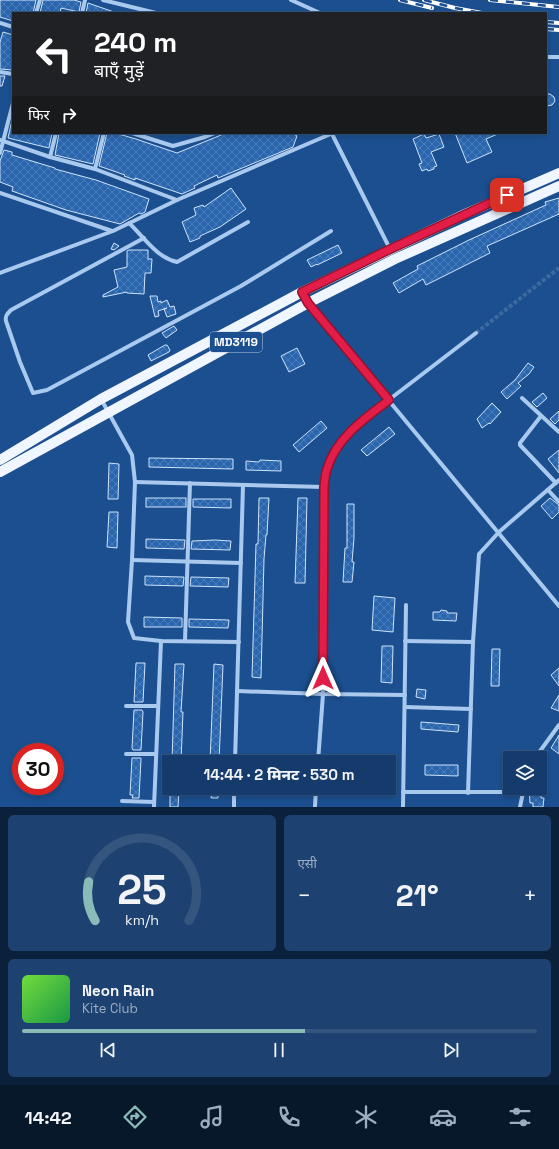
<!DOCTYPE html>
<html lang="hi">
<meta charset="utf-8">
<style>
:root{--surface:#143b6b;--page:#1d4271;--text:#f1f3f6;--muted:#9dadc1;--line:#33557e;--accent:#8bbbb9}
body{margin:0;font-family:"Space Grotesk","Noto Sans Devanagari",sans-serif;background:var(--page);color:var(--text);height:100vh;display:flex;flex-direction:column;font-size:15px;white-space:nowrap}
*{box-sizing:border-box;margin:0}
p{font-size:13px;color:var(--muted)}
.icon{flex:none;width:22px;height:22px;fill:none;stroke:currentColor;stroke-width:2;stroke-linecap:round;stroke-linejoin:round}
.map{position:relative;height:807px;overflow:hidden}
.side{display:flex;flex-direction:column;gap:8px;padding:8px;background:#0b203b;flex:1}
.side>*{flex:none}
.hud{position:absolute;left:12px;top:12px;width:535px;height:122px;border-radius:0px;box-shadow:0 2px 6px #0003,0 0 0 1px var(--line);background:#202124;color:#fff;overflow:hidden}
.fabs{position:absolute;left:503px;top:751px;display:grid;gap:8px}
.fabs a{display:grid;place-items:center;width:44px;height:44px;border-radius:0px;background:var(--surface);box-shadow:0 2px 6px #0003,0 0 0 1px var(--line);font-size:20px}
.speed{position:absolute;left:12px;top:743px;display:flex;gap:8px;font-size:20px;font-weight:700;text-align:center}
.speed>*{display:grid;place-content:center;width:52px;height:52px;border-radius:50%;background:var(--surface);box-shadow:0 2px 6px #0003,0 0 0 1px var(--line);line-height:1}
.speed .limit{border:6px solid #d22;background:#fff;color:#111}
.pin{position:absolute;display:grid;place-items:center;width:34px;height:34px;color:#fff;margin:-17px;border-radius:8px;box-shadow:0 2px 6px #0006}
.me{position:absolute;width:44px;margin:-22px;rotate:0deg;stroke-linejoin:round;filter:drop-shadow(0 0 3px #0008)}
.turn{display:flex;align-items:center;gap:14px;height:84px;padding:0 16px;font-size:18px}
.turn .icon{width:52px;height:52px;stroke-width:2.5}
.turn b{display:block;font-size:28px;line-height:34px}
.then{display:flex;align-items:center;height:38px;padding:0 16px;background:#0003;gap:8px;font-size:15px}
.big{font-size:30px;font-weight:800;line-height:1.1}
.side .widget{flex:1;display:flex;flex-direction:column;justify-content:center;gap:6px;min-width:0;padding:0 14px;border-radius:6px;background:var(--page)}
.side .dial{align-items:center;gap:0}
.dial svg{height:104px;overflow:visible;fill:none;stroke:var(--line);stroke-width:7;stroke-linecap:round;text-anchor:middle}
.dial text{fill:var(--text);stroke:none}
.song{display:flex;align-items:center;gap:12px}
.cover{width:48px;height:48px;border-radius:6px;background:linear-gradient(135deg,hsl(100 70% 55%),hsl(140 70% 35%))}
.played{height:4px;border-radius:2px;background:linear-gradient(90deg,var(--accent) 55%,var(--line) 55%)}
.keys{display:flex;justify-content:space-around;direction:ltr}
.heat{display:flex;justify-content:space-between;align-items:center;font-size:22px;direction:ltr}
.side .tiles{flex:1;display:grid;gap:8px;grid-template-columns:1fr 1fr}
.widget:last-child{grid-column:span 2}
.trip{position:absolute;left:162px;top:755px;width:234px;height:40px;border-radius:0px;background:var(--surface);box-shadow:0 2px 6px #0003,0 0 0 1px var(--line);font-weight:800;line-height:40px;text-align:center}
.menu{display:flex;height:64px;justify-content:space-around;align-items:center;background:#08182b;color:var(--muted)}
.menu .icon{width:28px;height:28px}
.menu .active{color:var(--accent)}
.menu b{font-size:18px;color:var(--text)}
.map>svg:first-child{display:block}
</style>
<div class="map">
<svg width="559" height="807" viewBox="0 0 559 807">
<defs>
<pattern id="building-cross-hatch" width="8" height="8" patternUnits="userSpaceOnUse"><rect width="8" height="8" fill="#2a66ad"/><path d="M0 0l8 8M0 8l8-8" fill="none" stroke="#4a7db9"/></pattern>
</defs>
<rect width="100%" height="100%" fill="#1b4f8f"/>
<g fill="url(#building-cross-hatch)" stroke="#cfe3fa">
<path d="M0 0H36L33 13H13V21L0 17Z"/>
<path d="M43 0H74L81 2 79 12 61 8 60 13H40Z"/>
<path d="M88 3 114 12V13H86Z"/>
<path d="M3 32 13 35V70L0 69V42Z"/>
<path d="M0 76H5L2 86H0Z"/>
<path d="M546 94H550L554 97 555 101 552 105 546 106Z"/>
<path d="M12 120 13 133H52L49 148 8 138Z"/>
<path d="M59 133H100L93 164 55 155Z"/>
<path d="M107 133H115L136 139 177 153 226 133H292L297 136 293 147 218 178 217 175 194 186 195 188 182 194 135 178V180L124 176 125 175 99 166Z"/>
<path d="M455 133H500L486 139 492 152 467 163Z"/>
<path d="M424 134 426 138 439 134 444 147 431 152 437 166 434 167V169L428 171 427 169 422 171 419 164 422 163 413 139Z"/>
<path d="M4 150 12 152V155L55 168V169L96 180 149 199 145 212 141 214 139 213 120 224 66 210 12 191 13 187 0 182V161Z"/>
<path d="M231 188 246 209 220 227 200 236V238L190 242 182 222 196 215 194 208 203 205 204 207Z"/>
<path d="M559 198V214L487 246 490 253 426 285 423 279 399 293 393 283 418 269 417 266 469 240 546 205 545 202Z"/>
<path d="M114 243 119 246 114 250 111 249Z"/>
<path d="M338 245 342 253 317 265V264L311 267 307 260Z"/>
<path d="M129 250H148V259H152L151 273H145L144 294 127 293V292L103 297V295L118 287 114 270 127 267V251Z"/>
<path d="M150 296H157L158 302 161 301V303L167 300 170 307 174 306 176 314 167 317 164 309 167 308 158 311 159 316 155 317Z"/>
<path d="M174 326 177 330 166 338 162 333Z"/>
<path d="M165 345H167L170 350 169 352 151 361 148 355Z"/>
<path d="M297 348 305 364 289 372 281 356Z"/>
<path d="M528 363 534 367 529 374 518 383 521 386 507 399 501 392 515 380Z"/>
<path d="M543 393 547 398 537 407 532 402Z"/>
<path d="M492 403 501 412 490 424 489 423 482 428 477 419Z"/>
<path d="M559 411V420L555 424 550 419Z"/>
<path d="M321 421 327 428 299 452 293 445Z"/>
<path d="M389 427 395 434 367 456 361 450Z"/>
<path d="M559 450V473L548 459Z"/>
<path d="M149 458 233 459V469L149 467Z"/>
<path d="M260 460 281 461V471L246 470V461L259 462Z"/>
<path d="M109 463 119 464 118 499H108Z"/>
<rect x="146" y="498" width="40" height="9"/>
<path d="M259 498H269L267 535H266L264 559 261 678 252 677 256 544H258Z"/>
<path d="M298 498H307L305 583H295Z"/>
<path d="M550 498 559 505V512L552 519 541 506Z"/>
<path d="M193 499H231V508L193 507Z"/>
<path d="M347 504H354V538L352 562H354L352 582H343L345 548H347Z"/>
<path d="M109 512H118L117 548 107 547Z"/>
<path d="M146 539 185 540 184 549 146 548Z"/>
<path d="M215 540 231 541 230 550 191 549 192 541Z"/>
<path d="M145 576 181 577H184L183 586 145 585Z"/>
<path d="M191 577 229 578 228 587 190 586Z"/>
<path d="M374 596 395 598 393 632 372 630Z"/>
<path d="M441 610 447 611V613H457L456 621 433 620V612H440Z"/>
<path d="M144 617 182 618V627H144Z"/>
<path d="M189 619 229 620 228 628 189 627Z"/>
<path d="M382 646H393L392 683 381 682Z"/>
<path d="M492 649H500L499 686H491Z"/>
<path d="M136 663H145L143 702H134Z"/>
<path d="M175 664H184L181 712H183L181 762H172Z"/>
<path d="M214 664 223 665 219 762H210Z"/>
<path d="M559 668V686L551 675Z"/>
<path d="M417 689 426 690 425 699 416 697Z"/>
<path d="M559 695V711L551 708Z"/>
<path d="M134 710H142L143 712 141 750H133L132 748Z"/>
<path d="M421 722 459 725 458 732 421 729Z"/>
<path d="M559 735V754L551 748Z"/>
<path d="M132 758H141V759L139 798H132L133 795H130Z"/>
<path d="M425 765H458V776L425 775Z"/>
<path d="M170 788H177V791H179L178 807H170Z"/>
<path d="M212 788H218V798H211Z"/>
<path d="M529 788H541V798H544L543 807H533V803H530Z"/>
</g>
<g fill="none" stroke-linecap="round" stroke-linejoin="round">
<path stroke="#3d69a0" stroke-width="4" stroke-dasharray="4 2" stroke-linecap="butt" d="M476 333 559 268"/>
<g stroke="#a9c9ee" stroke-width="4">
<path d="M103 0 156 13"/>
<path d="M291 0 320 13"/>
<path d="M36 13 40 0"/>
<path d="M82 13 85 0"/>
<path d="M0 23 13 27"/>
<path d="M546 57H559"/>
<path d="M0 72 13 74"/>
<path d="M132 133 173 146 205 137 215 133"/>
<path d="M332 134 390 249"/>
<path d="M0 140 50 157 95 169 177 200"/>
<path d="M0 153 13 103"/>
<path d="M50 157 56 133"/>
<path d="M95 169 104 133"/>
<path d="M0 193 112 231"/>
<path d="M129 223C143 236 157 258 177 262L248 222"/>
<path d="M144 238 11 310C7 314 5 316 6 321L20 362 33 393 47 390 241 286 331 231"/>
<path d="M0 273 113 231 177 200 333 133"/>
<path d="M303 292 308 303 559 606"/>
<path d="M522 398 559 432"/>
<path d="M101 399 132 455 135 482 132 560 128 622 134 638 161 641 239 642"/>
<path d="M541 416 520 443V445L556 483"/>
<path d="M135 482 324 487"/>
<path d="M548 490 559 502"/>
<path d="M132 560 241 563"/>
<path d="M185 641 190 483"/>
<path d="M405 641 473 642"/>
<path d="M237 691 323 694 405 695"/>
<path d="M126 706H158"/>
<path d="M405 707 471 709"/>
<path d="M126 754H156"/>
<path d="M535 758 559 725"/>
<path d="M235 762 243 485"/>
<path d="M318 762 323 694 324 487 327 469 334 452 356 425 476 333"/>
<path d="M403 792H506"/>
<path d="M468 793 473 642 479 554 499 532 559 480"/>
<path d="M122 801 154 802"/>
<path d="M154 807 161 641"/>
<path d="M234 807V788"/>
<path d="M315 807 316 788"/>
<path d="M403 807 406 605"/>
<path d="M520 807 524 788"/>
</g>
<g stroke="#f0f6ff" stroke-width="10">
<path d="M0 460 101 399 302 292 465 214 559 173"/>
<path d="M0 472 308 303 395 259 559 186"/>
</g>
<defs>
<g id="rail">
<path d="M400 0 432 8"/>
<path d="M424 0 455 8 482 13"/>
<path d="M490 0 559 7"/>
<path d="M546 22 559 23"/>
<path d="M546 29 559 30"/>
</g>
</defs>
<use href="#rail" stroke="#fff" stroke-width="4"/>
<use href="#rail" stroke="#1b4f8f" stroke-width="2.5" stroke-dasharray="8" stroke-linecap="butt"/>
</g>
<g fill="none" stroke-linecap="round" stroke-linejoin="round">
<defs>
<path id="route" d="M323 678 324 487C325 481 325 474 327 469 336 438 365 418 389 400L308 303 302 292 384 252 507 195"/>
</defs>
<use href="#route" stroke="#92132f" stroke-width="10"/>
<use href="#route" stroke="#e11d48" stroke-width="7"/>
</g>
<g text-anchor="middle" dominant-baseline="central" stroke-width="4" stroke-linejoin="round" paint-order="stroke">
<rect fill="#1b4f8f" stroke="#bbcadd" stroke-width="1" x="210" y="332" width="52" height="20" rx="3"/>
<g font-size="12" font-weight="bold" fill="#fff">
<text x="236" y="342">MD3119</text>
</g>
</g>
</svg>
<div class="fabs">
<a><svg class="icon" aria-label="layers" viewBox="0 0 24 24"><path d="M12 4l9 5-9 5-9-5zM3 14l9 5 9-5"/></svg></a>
</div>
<div class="speed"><div class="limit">30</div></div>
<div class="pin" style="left:507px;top:195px;background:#d93025"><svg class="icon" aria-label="arrive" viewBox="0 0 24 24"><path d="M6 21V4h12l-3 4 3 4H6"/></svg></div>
<svg class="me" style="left:323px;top:678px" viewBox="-20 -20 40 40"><path d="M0-17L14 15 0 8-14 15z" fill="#e11d48" stroke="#fff" stroke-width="4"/></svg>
<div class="trip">14:44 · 2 मिनट · 530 m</div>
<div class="hud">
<div class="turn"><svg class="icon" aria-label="left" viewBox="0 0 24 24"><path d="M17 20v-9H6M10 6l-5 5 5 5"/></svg><div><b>240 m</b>बाएँ मुड़ें</div></div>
<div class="then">फिर<svg class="icon" aria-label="right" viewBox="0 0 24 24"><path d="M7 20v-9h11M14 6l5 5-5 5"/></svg></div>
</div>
</div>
<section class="side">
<div class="tiles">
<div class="widget dial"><svg viewBox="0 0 100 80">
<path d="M14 69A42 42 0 1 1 86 69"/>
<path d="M14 69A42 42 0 0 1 9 39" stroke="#8bbbb9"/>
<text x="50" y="56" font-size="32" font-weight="700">25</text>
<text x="50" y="72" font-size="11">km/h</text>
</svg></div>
<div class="widget"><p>एसी</p>
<div class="heat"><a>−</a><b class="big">21°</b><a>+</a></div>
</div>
<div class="widget">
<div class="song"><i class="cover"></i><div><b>Neon Rain</b><p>Kite Club</p></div></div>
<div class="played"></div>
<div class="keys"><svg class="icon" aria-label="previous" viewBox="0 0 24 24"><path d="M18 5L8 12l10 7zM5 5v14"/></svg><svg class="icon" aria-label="pause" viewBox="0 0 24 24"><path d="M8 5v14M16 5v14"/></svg><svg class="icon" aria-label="next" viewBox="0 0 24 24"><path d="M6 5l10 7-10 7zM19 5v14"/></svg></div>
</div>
</div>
</section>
<nav class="menu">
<b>14:42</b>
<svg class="icon active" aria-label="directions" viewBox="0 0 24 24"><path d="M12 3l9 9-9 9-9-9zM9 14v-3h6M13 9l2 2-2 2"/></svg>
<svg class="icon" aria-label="music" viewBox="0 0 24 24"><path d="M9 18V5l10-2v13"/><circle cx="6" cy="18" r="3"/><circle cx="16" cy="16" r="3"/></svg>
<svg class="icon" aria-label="phone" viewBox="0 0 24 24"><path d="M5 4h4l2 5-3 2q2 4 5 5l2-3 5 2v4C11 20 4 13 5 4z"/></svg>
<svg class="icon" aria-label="climate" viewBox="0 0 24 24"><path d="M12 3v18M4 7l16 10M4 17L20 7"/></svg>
<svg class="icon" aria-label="car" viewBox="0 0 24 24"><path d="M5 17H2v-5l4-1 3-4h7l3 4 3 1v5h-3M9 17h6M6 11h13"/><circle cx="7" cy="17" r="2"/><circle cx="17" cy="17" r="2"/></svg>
<svg class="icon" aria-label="filters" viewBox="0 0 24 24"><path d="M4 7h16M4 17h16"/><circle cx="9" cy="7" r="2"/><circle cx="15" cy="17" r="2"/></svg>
</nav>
